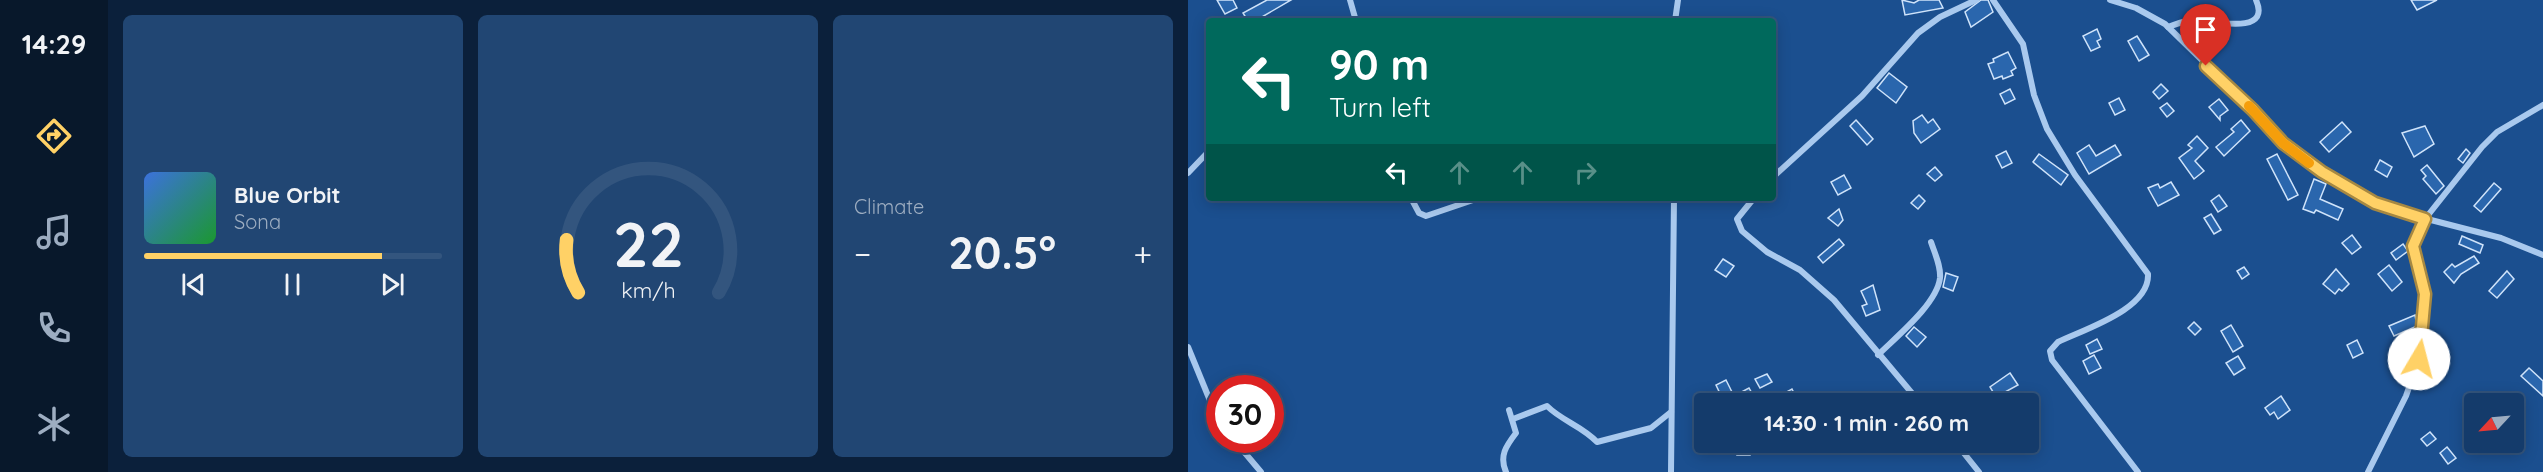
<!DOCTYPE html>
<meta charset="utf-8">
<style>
:root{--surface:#143b6b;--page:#214673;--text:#f1f3f6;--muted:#9dadc1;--line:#33557e;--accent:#ffd166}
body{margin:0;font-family:Quicksand,sans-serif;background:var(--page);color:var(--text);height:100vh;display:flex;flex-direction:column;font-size:22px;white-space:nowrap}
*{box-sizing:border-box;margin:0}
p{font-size:20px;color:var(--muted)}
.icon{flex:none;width:33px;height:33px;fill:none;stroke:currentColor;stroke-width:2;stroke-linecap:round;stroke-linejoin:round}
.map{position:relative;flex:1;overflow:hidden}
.side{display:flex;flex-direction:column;gap:15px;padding:15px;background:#0b203b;width:1080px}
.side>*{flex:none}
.banner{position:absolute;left:18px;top:18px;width:570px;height:183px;border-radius:6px;box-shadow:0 3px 15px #0003,0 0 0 2px var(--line);background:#00695c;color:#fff;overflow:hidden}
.needle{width:39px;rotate:244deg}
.fabs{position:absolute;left:1276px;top:393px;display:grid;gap:12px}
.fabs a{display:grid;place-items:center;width:60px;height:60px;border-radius:6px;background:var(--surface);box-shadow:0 3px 15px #0003,0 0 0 2px var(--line);font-size:30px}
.speed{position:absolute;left:18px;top:375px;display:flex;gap:12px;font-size:30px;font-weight:700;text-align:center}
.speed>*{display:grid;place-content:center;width:78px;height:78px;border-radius:50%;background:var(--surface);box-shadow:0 3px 15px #0003,0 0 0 2px var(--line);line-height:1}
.speed .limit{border:9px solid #d22;background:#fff;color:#111}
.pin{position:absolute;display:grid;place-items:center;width:51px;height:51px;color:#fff;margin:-62px -26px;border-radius:50% 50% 50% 0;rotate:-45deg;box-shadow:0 0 6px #0007}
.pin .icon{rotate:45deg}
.me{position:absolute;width:66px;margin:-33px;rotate:8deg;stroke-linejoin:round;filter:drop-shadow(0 0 4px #0008)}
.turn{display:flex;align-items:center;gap:21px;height:126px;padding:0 24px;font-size:27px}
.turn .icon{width:78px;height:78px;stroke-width:2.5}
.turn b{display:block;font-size:42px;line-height:51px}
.lanes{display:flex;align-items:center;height:57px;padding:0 24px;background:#0003;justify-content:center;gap:30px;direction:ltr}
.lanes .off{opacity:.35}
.big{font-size:45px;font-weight:800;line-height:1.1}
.side .widget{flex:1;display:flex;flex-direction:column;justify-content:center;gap:9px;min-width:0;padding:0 21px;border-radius:9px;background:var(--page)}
.side .dial{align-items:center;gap:0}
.dial svg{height:156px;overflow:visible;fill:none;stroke:var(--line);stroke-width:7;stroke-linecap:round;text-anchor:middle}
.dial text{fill:var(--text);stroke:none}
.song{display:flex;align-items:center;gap:18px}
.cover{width:72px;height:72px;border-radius:9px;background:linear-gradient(135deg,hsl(220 70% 55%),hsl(130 70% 35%))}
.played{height:6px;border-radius:3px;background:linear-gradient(90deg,var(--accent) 80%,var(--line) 80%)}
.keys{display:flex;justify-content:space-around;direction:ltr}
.heat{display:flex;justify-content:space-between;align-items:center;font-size:33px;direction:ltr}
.side .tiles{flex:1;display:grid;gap:15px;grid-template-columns:repeat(3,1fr)}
.trip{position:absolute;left:506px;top:393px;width:345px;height:60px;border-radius:6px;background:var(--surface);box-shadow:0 3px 15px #0003,0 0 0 2px var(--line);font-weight:800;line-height:60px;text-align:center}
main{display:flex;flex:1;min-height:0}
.tabs{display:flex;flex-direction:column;width:108px;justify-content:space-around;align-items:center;background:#08182b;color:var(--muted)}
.tabs .icon{width:42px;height:42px}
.tabs .selected{color:var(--accent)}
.tabs b{font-size:27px;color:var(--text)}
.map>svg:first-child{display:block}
</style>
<main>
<nav class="tabs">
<b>14:29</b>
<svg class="icon selected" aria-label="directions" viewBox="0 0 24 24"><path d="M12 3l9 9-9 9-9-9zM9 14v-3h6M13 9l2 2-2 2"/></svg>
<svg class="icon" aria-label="music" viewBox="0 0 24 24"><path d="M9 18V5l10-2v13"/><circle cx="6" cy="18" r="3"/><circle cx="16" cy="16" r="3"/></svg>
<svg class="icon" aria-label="phone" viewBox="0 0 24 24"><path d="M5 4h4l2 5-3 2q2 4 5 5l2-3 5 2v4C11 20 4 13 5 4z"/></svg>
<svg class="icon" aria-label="climate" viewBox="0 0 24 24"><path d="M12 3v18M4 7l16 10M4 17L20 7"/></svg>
</nav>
<section class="side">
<div class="tiles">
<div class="widget">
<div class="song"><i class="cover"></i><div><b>Blue Orbit</b><p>Sona</p></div></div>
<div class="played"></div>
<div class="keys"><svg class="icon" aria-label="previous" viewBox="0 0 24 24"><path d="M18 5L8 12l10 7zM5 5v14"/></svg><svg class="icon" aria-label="pause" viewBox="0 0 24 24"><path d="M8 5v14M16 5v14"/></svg><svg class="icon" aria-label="next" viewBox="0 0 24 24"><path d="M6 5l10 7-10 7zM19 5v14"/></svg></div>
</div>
<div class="widget dial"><svg viewBox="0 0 100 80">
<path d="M14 69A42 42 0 1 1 86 69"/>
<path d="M14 69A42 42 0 0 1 8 42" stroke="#ffd166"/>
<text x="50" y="56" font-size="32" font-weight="700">22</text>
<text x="50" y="72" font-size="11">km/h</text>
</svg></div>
<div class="widget"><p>Climate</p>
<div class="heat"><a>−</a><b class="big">20.5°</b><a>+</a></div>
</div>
</div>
</section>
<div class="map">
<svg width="1355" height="472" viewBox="0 0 1355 472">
<rect width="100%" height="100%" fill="#1b4f8f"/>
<g fill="#2a66ad" stroke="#cfe3fa" stroke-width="1.5">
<path d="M29 0H45L49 8 37 14Z"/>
<path d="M79 0H103L67 21H60L55 13Z"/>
<path d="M714 0 726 3 731 0H751L755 8 717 15Z"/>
<path d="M793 0H800L805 12 783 27 777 12Z"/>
<path d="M1223 0H1249L1229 10Z"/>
<path d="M909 29 913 39 909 41 912 47 903 51 895 36Z"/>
<path d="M949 36 961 55 951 61 940 41Z"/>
<path d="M820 52 828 68 823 71 825 75 815 79 814 76 806 79 800 64 806 62 805 59Z"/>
<path d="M701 73 719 87 708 103 689 88Z"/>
<path d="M973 84 980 91 971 99 965 92Z"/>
<path d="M822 89 827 99 817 104 812 94Z"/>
<path d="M931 98 937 110 927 115 921 103Z"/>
<path d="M1031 99 1040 110 1032 116V120L1021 107Z"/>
<path d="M979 103 986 111 979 117 972 108Z"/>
<path d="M734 115 740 123 745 119 752 129 733 143 726 133 725 121Z"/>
<path d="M668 120 685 139 679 145 662 126Z"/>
<path d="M1053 120 1062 131 1036 156 1028 147 1046 132 1043 129Z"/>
<path d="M1154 122 1163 132 1141 152 1132 142Z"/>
<path d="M1237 126 1246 144 1226 157 1214 133Z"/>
<path d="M1009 136 1020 148 1007 161 1016 171 1006 179 991 158 1004 148 1000 145Z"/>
<path d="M901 145 908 156 927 145 933 155 901 174 889 153Z"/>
<path d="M1278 149 1282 153 1275 163 1270 159Z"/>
<path d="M818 151 824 163 814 168 808 156Z"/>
<path d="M851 154 880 175 873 185 845 162Z"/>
<path d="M1089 154 1110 195 1100 200 1079 159Z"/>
<path d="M1192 160 1204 167 1199 177 1187 170Z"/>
<path d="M1239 165 1256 186 1248 194 1235 179 1238 176 1233 170Z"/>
<path d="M747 167 754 175 747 181 739 174Z"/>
<path d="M656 175 663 188 650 195 643 182Z"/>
<path d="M1126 179 1138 184 1132 199 1155 209 1150 220 1128 210 1126 213 1115 209Z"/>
<path d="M983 182 991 195 970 206 960 188 970 184 972 188Z"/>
<path d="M1306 183 1313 189 1293 212 1286 206Z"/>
<path d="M731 195 737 201 730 209 723 203Z"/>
<path d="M1031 195 1039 206 1030 212 1023 201Z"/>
<path d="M651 209 655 220 650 226 640 218Z"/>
<path d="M1023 214 1033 230 1026 234 1016 218Z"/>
<path d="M1164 235 1173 247 1164 254 1154 243Z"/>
<path d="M1274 236 1295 245 1292 253 1271 244Z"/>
<path d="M651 239 656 245 635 263 630 257Z"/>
<path d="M1215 244 1220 251 1208 260 1203 253Z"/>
<path d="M1286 256 1291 263 1273 274 1266 283 1256 272 1264 264 1267 267Z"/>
<path d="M535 259 546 266 538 277 527 270Z"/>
<path d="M1201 265 1214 282 1204 291 1190 274Z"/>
<path d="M1056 267 1061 274 1054 279 1049 271Z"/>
<path d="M1148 269 1161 284 1154 291 1151 289 1147 294 1135 284Z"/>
<path d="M1319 271 1326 279 1309 298 1301 291Z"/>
<path d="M758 273 770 277 765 291 755 287Z"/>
<path d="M685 285 692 310 678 316 674 306 679 304 673 291Z"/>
<path d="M1227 315 1229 326 1206 336 1201 326Z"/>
<path d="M1006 322 1013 329 1007 335 1000 328Z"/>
<path d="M1043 325 1055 346 1045 352 1033 331Z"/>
<path d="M726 327 738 337 729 347 718 336Z"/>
<path d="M909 339 914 349 902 354 898 345Z"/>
<path d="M1169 340 1175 353 1165 358 1159 345Z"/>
<path d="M906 355 913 368 901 374 895 361Z"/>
<path d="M1050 356 1057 368 1046 375 1038 363Z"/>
<path d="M1341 368 1355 381V396L1333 376Z"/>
<path d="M822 373 830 385 808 397 802 387Z"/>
<path d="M579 374 584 382 572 388 567 379Z"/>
<path d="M538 380 546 396 561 388 570 404H533L536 402 528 385Z"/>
<path d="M604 389 609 399 597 404 593 395Z"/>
<path d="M1093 396 1102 410 1090 419 1086 412 1082 415 1077 408Z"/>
<path d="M1242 432 1248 439 1239 446 1233 439Z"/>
<path d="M550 442H562V455H549Z"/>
<path d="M1259 447 1268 458 1260 464 1252 453Z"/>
</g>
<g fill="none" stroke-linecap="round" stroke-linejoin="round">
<g stroke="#a9c9ee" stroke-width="6">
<path d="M162 0 168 21"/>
<path d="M805 0 835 44 846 95 859 129 887 175 960 274C962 309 897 329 870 342L862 351 864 360 950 472"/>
<path d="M922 0 948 8 977 24 1065 110 1095 143 1134 172 1178 198 1204 210 1313 238 1355 255"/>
<path d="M487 21 490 0"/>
<path d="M980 27C989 24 997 20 1007 20 1024 21 1084 36 1068 0"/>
<path d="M0 173 21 151"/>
<path d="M585 177 674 96 730 33 752 17 788 0"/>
<path d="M223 198 231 213 238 216 291 198"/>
<path d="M566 198 549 219 554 231 579 252 612 270 646 300 733 404"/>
<path d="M0 347 32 425"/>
<path d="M690 355C708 337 749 304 752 278 753 266 747 254 743 242"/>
<path d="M325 419 359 406C374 421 394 426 409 442L463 428 483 412"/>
<path d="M46 440 73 472"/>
<path d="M767 442 791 472"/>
<path d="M318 472C311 456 318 446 328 433L321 410"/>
<path d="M483 472 486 198"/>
<path d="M1180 472 1218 396 1231 359 1237 294 1225 251 1229 233 1237 219 1294 147 1309 132 1355 105"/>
</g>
</g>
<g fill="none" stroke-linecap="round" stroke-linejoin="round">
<defs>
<path id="route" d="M1018 66 1065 110 1095 143 1134 172 1187 203 1237 219 1225 246 1237 294 1231 359"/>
</defs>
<use href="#route" stroke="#a68842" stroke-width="15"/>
<use href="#route" stroke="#ffd166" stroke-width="10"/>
<path stroke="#f59e0b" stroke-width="10" d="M1061 106 1095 143 1121 163"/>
</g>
</svg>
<div class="fabs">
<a><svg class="needle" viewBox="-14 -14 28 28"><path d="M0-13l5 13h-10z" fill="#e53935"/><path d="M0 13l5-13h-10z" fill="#9dadc1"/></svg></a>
</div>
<div class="speed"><div class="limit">30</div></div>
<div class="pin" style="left:1018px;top:66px;background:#d93025"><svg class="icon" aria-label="arrive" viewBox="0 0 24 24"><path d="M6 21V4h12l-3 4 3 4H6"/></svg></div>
<svg class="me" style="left:1231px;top:359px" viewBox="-20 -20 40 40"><circle r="19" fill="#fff"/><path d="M0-13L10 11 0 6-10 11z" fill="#ffd166"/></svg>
<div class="trip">14:30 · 1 min · 260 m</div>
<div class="banner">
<div class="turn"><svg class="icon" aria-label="left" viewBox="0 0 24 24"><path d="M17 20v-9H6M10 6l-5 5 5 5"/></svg><div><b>90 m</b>Turn left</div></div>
<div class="lanes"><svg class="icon" aria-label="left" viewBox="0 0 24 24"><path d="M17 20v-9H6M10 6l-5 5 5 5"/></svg><svg class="icon off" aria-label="ahead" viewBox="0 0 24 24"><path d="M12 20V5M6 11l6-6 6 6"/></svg><svg class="icon off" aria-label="ahead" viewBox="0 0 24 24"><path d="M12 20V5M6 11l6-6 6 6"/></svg><svg class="icon off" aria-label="right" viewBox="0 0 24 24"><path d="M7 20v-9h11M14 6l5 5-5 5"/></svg></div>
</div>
</div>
</main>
